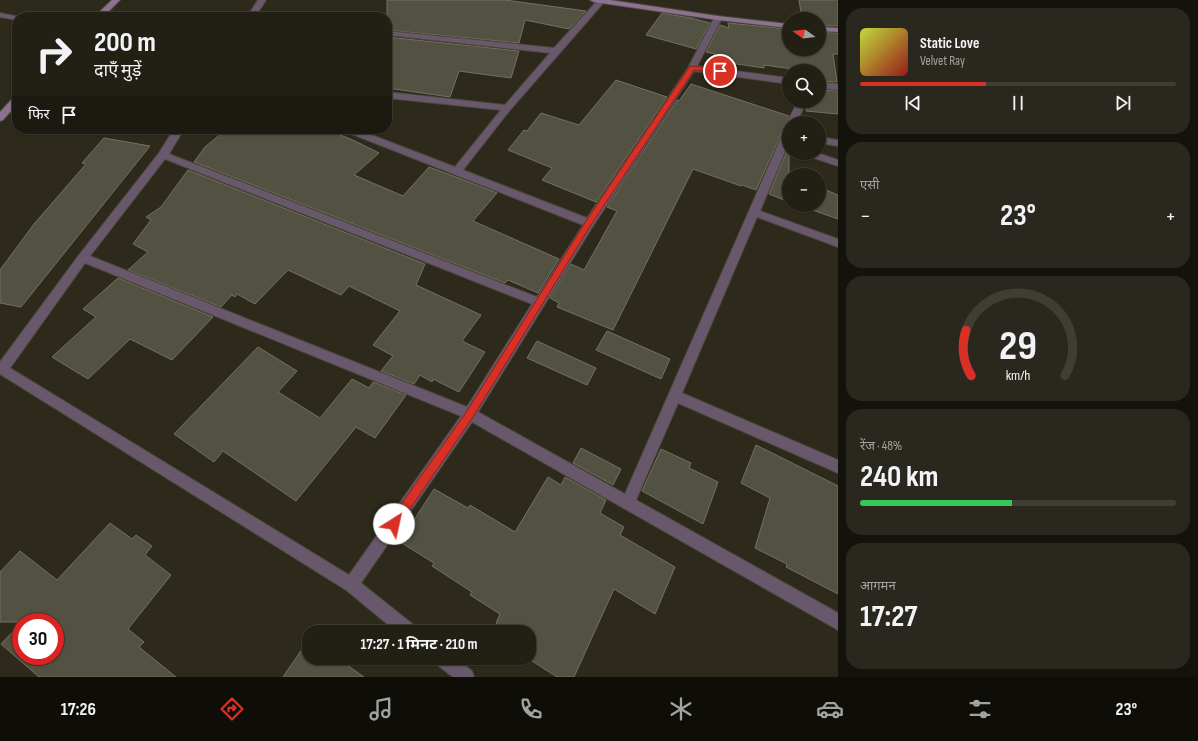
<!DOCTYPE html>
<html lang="hi">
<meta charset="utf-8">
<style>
:root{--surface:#222015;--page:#2a281e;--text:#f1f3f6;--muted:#a2a3a0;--line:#3f3e34;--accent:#d93025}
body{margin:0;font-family:"Sofia Sans Condensed","Noto Sans Devanagari",sans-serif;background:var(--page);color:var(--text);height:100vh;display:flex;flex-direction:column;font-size:15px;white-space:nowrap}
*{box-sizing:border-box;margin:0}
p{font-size:13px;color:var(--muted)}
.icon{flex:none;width:22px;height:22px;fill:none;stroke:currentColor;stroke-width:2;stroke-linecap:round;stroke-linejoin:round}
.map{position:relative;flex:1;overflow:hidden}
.drawer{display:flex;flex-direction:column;gap:8px;padding:8px;background:#13120c;width:360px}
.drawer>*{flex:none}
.top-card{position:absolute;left:12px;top:12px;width:380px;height:122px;border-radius:16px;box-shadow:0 1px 3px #0004,0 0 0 1px var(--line);background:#222015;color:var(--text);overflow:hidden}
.needle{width:26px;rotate:285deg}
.buttons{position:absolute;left:782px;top:12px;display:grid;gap:8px}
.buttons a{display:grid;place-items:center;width:44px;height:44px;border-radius:50%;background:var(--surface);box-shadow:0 1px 3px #0004,0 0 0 1px var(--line);font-size:20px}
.speed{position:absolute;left:12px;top:613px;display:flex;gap:8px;font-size:20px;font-weight:700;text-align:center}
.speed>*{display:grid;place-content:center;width:52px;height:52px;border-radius:50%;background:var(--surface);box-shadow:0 1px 3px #0004,0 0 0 1px var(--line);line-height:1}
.speed .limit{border:6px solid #d22;background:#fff;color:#111}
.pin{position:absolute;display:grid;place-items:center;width:34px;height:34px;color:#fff;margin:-17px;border:2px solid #fff;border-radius:50%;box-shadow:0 1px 4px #0007}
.me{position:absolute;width:44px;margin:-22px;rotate:35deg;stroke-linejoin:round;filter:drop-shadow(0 0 3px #0008)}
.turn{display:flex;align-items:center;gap:14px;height:84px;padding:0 16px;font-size:18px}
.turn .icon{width:52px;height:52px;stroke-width:2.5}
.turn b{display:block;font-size:28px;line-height:34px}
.then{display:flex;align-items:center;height:38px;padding:0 16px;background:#0003;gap:8px;font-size:15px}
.big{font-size:30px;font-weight:700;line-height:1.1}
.drawer .tile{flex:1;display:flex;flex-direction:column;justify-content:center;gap:6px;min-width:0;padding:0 14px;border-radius:16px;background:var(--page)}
.drawer .dial{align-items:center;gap:0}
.dial svg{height:104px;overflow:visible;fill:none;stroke:var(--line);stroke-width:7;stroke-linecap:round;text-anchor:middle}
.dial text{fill:var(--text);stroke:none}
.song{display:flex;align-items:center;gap:12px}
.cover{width:48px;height:48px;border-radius:6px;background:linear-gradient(135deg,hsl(70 70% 55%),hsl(0 70% 35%))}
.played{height:4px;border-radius:2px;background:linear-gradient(90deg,var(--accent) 40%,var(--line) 40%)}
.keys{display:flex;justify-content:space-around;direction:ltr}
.heat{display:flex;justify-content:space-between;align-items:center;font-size:22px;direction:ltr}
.charge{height:6px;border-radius:3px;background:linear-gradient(90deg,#34c759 48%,var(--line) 0)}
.trip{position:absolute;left:302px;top:625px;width:234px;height:40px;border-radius:16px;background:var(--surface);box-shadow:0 1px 3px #0004,0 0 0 1px var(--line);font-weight:700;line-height:40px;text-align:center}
.dock{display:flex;height:64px;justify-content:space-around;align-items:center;background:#0e0d08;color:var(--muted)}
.dock .icon{width:28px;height:28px}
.dock .on{color:var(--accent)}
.dock b{font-size:18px;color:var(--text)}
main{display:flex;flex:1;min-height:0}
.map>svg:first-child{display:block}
</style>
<main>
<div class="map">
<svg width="838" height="677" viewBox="0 0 838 677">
<rect width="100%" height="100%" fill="#2d2a1c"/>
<g fill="#535141" stroke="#737160">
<path d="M387 0H505L586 11 569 29 525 20 519 43 387 30Z"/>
<path d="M799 0H838V26H819V19H802Z"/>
<path d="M662 13 691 18 710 23 696 49 646 35Z"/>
<path d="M728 23 789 29V49H819V32L838 33V54H833L837 82 819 81V71H807L764 65V68L710 60 715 54 706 52 720 25 729 28Z"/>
<path d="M387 37 519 51 511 78 459 71 450 97 387 88Z"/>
<path d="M616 80 667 97 596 202 542 180 552 168 508 150 524 130 527 131 541 113 579 125Z"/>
<path d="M691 84 789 116 786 123 789 127 783 130 756 190 742 185 741 186 693 169 613 330 557 307 559 303 550 298 571 264 584 270 617 211 607 207 677 100 679 101Z"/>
<path d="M819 90 838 91V114L806 111 808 101H819Z"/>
<path d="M227 129H326L355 141 379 153 354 175 403 196 429 167 456 177 497 193 473 221 559 259 538 293 508 280 505 283 194 162 205 147Z"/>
<path d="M104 138 150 146 21 307 0 303V270L34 224 86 164 82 163Z"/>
<path d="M789 146V202L769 194Z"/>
<path d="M188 170 425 264 416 285 481 315 462 341 485 352 459 392 433 379 432 382 420 375 414 384 381 371 393 356 373 345 400 311 349 286 341 295 288 270 255 304 237 294 235 297 232 295 221 307 128 270 148 252 133 244 151 220 146 217 161 207Z"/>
<path d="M819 187 838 195V219L798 205H819Z"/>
<path d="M118 278 213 317 172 360 130 339 88 379 52 357 96 317 83 309Z"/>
<path d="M607 331 670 359 661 379 596 350Z"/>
<path d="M537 341 596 368 587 385 527 358Z"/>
<path d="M258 347 297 371 278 392 320 418 352 379 369 388 373 382 406 395 375 438 356 427 296 501 223 451 214 462 174 434Z"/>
<path d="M756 445 838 486V594L786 567 787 564 755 548 770 498 741 483Z"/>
<path d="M581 448 621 469 613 485 573 463Z"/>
<path d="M661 449 691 463 689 468 718 482 703 524 642 491Z"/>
<path d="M548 477 561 485 565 477 606 500 600 513 624 527 620 535 675 567 655 614 614 589 574 677H557L529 659V632H509L496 623 500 614 470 595 472 592 432 566 434 563 400 542 434 489 468 508 470 505 515 532Z"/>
<path d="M110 523 132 539 136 535 152 546 145 555 171 575 128 629 144 642 139 647 176 677H39L1 644 21 623V656H55V622H0V572L20 551 57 580Z"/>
<path d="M309 639V658H341L340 660 364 677H283Z"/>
</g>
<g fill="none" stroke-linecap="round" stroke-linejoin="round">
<defs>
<g id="street">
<path d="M258 0H266L255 17H247Z"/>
<path d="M598 0 605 1 510 110 463 170 587 218 688 68 715 16H718L722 18 697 66 789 78V84L694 71 593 226 478 412 625 494 784 131 789 128V142L760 211 838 239V247L757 217 682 393 838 460V473L678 403 636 500 838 613V630L472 422 361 583 415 626 417 632H397L346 590 0 374V362L79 255 159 153 174 129H184L169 154 537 297 583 225 344 131 342 129H356L455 167 501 110 387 98V92L505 105 550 53 387 35V31L554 48ZM165 159 532 304 467 407 90 256ZM85 263 461 416 349 575 10 368Z"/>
<path d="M0 13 20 17H17V20L0 17Z"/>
<path d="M819 82 838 84V90L819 88Z"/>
<path d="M798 101H806L797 123H789V125L787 123Z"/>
<path d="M819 137 838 140V146L819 143Z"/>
<path d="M803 153H818L838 160V166L805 155Z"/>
<path d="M434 658H455L472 671 474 677H453L436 664Z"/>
</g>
<g id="secondary">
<path d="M112 0H120L103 17H94Z"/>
<path d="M590 0H610L718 16 789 24V28L718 20 594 2Z"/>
<path d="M819 27 838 28V32L819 31Z"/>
<path d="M17 96V104L3 120 0 121V112L14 97Z"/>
</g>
</defs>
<use href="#street" stroke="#4a483b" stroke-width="2"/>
<use href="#secondary" stroke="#4a483b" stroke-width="2"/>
<use href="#street" fill="#69586b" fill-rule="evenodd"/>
<use href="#secondary" fill="#8d7190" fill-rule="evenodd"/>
</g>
<path fill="#d93025" stroke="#8d1f18" d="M690 66 720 69 723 71 720 73 694 70 591 225 473 417 397 528 394 529 390 528 388 524 390 520 467 411 586 221Z"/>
</svg>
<div class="buttons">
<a><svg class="needle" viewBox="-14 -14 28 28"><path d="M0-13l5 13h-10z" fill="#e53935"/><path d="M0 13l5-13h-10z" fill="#a2a3a0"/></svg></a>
<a><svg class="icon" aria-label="search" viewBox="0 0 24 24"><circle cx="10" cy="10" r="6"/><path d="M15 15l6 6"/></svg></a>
<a>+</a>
<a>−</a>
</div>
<div class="speed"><div class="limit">30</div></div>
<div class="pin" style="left:720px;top:71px;background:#d93025"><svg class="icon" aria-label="arrive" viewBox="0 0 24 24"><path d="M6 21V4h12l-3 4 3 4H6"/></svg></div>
<svg class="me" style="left:394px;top:524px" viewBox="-20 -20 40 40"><circle r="19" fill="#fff"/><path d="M0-13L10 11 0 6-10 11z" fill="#d93025"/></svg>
<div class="trip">17:27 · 1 मिनट · 210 m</div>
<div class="top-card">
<div class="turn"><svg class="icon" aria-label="right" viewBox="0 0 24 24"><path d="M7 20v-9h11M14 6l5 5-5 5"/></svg><div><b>200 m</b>दाएँ मुड़ें</div></div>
<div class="then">फिर<svg class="icon" aria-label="arrive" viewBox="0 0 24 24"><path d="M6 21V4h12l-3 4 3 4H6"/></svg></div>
</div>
</div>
<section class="drawer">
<div class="tile">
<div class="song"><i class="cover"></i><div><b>Static Love</b><p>Velvet Ray</p></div></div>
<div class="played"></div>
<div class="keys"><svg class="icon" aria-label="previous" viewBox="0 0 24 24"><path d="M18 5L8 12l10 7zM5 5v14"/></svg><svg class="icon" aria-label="pause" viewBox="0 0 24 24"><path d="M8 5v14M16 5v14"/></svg><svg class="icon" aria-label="next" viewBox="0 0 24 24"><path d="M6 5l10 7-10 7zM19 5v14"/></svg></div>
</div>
<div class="tile"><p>एसी</p>
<div class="heat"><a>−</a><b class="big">23°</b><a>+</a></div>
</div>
<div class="tile dial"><svg viewBox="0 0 100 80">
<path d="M14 69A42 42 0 1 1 86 69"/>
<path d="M14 69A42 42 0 0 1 10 34" stroke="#d93025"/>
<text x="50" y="56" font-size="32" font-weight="700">29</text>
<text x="50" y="72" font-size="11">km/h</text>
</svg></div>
<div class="tile"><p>रेंज · 48%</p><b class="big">240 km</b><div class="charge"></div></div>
<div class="tile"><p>आगमन</p><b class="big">17:27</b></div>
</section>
</main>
<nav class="dock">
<b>17:26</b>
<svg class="icon on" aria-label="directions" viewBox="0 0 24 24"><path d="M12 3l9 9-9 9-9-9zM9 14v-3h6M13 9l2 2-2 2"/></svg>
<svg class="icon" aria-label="music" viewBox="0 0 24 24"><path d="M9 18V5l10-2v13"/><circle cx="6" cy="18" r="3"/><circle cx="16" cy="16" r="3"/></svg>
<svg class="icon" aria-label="phone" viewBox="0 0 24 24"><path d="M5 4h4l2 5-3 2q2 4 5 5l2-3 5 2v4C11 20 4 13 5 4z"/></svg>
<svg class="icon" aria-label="climate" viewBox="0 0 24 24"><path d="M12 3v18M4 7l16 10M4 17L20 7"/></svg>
<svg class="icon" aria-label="car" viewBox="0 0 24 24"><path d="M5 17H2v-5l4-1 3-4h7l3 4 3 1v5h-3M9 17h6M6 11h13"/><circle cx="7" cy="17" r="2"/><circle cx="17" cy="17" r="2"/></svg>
<svg class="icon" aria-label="filters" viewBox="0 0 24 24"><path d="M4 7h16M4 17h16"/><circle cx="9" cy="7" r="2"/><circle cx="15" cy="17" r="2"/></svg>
<b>23°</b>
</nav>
